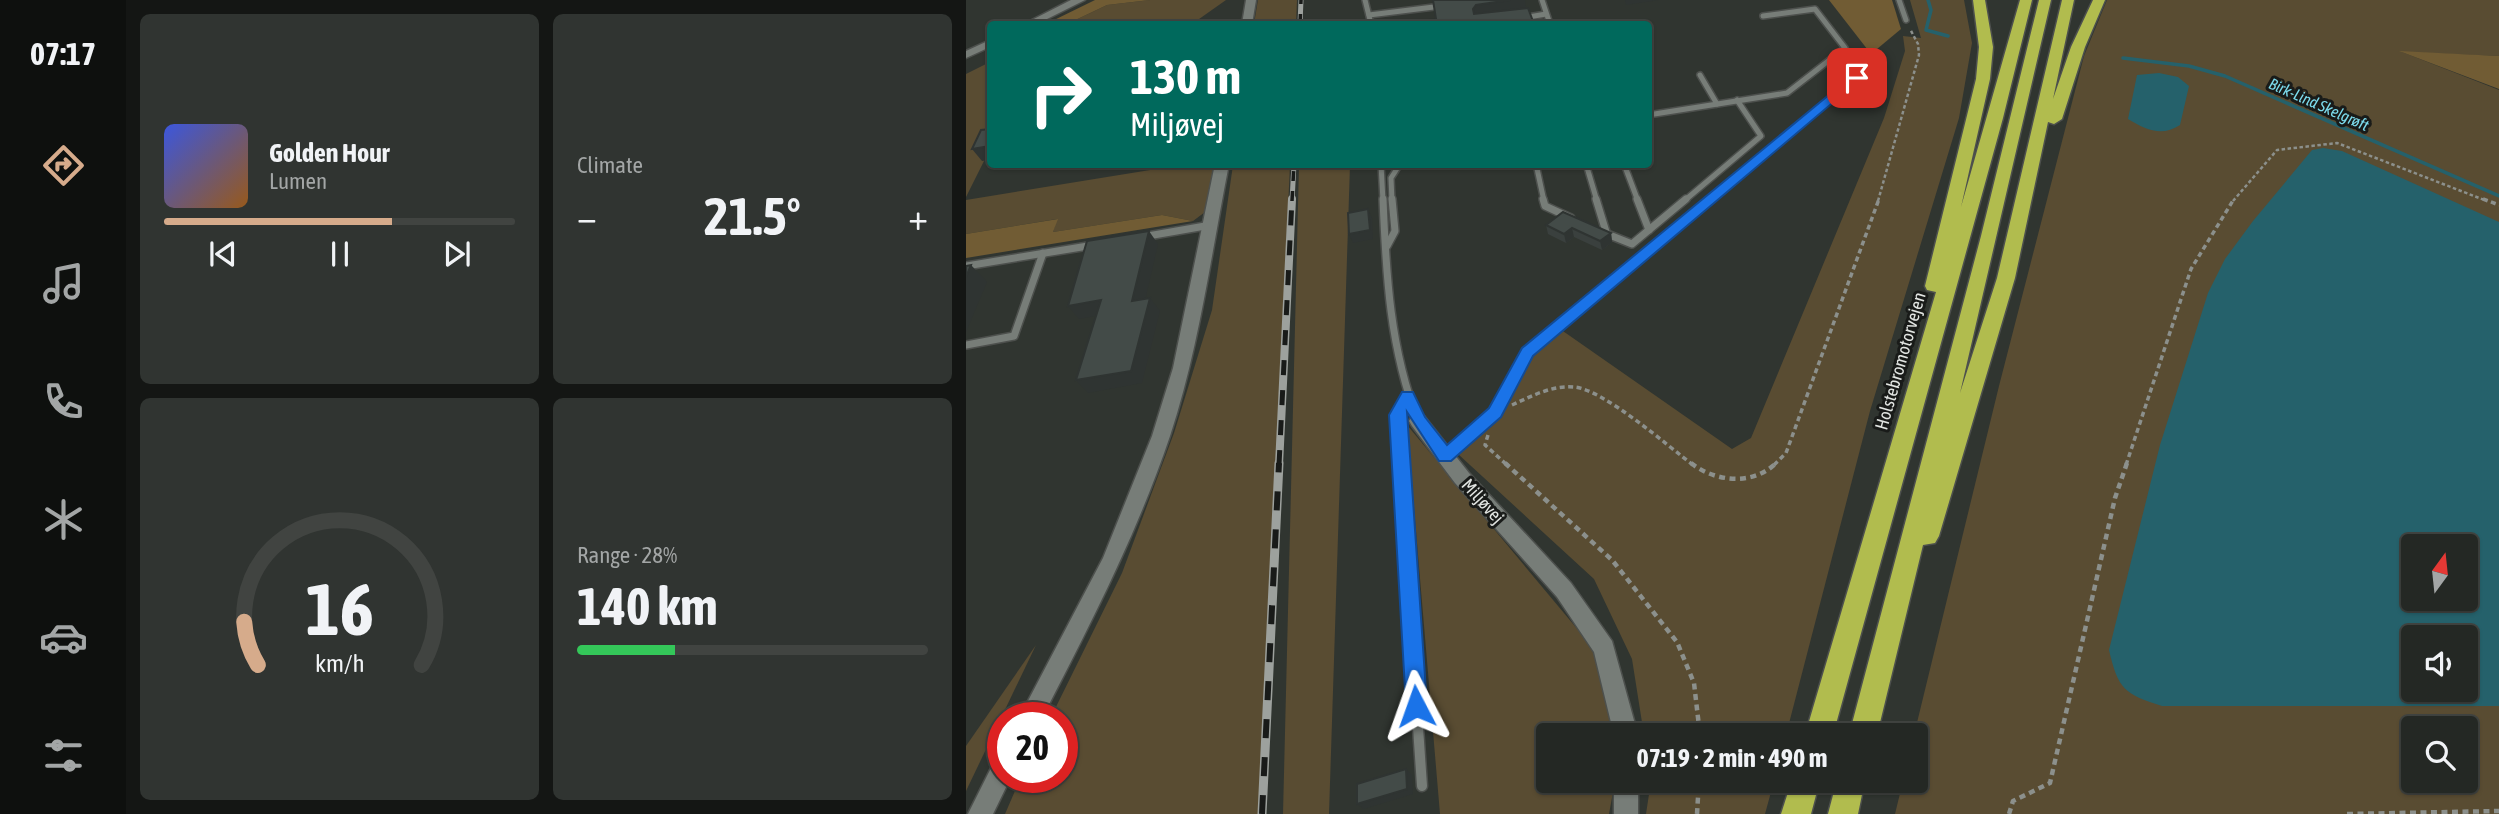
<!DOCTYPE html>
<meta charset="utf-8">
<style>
:root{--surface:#242824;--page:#303431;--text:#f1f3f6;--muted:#a3a6a6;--line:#414441;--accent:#d6ab8b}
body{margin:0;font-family:"Asap Condensed",sans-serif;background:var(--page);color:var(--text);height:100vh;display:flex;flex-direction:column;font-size:26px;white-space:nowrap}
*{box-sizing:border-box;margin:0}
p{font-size:23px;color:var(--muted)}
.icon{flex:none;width:38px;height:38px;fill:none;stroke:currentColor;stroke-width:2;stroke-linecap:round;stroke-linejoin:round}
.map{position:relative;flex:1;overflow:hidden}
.drawer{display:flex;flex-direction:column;gap:14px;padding:14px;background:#141614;width:840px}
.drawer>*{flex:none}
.guide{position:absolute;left:21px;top:21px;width:665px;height:147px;border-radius:7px;box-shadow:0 2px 5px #0004,0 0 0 2px var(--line);background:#00695c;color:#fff;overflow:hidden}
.needle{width:46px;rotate:15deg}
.buttons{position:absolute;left:1435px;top:534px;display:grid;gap:14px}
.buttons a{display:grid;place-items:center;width:77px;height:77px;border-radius:7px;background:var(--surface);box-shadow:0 2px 5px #0004,0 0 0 2px var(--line);font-size:35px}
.speed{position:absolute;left:21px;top:702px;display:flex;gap:14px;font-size:35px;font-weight:700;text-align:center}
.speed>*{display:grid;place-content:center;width:91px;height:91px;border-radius:50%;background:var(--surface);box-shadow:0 2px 5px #0004,0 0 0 2px var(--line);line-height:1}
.speed .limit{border:10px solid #d22;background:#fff;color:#111}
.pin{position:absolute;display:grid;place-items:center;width:60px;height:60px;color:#fff;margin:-30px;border-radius:14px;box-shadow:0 4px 10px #0006}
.me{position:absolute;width:77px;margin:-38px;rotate:356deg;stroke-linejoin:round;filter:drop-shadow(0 0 5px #0008)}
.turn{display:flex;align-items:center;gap:24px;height:147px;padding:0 28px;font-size:32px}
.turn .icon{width:91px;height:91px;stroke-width:2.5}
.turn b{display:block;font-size:49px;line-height:60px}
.big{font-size:52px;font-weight:700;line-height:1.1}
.drawer .tile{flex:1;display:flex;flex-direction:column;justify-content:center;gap:10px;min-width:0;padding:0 24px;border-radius:10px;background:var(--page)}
.drawer .dial{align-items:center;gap:0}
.dial svg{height:182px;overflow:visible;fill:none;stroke:var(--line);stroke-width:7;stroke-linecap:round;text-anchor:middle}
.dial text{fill:var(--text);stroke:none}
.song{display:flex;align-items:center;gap:21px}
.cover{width:84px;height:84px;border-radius:10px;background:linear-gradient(135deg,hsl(230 70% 55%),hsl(30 70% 35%))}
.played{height:7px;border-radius:4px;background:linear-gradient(90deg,var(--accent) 65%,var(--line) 65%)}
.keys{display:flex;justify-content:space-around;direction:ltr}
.heat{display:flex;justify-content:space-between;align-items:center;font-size:38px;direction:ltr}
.charge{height:10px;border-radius:5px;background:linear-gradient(90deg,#34c759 28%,var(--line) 0)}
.drawer .tiles{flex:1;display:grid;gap:14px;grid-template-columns:repeat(2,1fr)}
.trip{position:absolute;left:570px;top:723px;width:392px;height:70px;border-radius:7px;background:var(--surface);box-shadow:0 2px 5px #0004,0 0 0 2px var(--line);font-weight:700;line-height:70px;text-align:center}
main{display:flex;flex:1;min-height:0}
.tab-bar{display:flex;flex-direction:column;width:126px;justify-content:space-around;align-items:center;background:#0e100e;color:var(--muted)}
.tab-bar .icon{width:49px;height:49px}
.tab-bar .on{color:var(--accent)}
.tab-bar b{font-size:32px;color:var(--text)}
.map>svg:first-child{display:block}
</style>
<main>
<nav class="tab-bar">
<b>07:17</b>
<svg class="icon on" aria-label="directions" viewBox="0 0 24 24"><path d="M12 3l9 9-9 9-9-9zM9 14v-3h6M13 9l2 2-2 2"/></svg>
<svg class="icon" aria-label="music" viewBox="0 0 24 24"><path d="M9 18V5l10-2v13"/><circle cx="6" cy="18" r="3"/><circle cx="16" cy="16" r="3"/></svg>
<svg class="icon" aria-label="phone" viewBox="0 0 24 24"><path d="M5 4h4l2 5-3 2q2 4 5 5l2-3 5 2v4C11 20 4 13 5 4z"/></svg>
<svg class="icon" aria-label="climate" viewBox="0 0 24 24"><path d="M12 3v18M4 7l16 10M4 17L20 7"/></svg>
<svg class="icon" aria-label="car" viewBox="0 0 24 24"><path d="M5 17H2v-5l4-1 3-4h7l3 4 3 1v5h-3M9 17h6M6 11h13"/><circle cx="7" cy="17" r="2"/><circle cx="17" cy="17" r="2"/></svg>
<svg class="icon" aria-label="filters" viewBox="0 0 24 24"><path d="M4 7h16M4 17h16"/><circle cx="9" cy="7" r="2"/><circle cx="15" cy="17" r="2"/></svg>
</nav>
<section class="drawer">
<div class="tiles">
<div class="tile">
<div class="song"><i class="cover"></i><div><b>Golden Hour</b><p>Lumen</p></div></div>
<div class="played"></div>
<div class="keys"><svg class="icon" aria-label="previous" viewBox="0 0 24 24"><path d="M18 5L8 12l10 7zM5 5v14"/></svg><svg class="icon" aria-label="pause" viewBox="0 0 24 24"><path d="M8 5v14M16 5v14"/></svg><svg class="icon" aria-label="next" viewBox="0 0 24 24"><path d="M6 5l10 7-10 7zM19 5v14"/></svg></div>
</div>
<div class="tile"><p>Climate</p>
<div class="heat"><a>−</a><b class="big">21.5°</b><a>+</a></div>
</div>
<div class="tile dial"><svg viewBox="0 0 100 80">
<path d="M14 69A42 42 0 1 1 86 69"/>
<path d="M14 69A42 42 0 0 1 8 50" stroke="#d6ab8b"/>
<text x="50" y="56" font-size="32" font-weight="700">16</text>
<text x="50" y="72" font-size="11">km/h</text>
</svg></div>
<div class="tile"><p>Range · 28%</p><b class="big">140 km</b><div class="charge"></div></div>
</div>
</section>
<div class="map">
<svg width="1533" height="814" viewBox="0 0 1533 814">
<rect width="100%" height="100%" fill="#303530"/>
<g fill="#594c32" fill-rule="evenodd">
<path d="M184 0H260L226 24H101L141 5Z"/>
<path d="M292 0H331L330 24H288Z"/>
<path d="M944 0H998L1006 43 993 118 904 411 820 735H678L666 659 628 579 492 454 536 416 561 352 594 329 766 449 785 438 918 118 939 51 937 36 955 38Z"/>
<path d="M1141 0H1533V56L1436 52 1533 90V814H929L937 781 950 780V735H948L1033 386 1118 56ZM1447 546H1500V598H1447ZM1447 637H1500V690H1447ZM1447 728H1500V780H1447Z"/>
<path d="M24 62V149L0 197V74Z"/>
<path d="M215 165H248L239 212 227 221 196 215 87 232 91 219 0 234V200Z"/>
<path d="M267 165H324L294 814H39L55 777H96V718L85 717 156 573 208 433 246 310Z"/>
<path d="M333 165H384L363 814H317Z"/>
<path d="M441 425 638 661 645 735H583V780L649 781 643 814H474Z"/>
<path d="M70 645 0 791V746Z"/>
<path d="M685 781V780L808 781 799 814H680Z"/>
</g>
<g fill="#715c34">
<path d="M129 0H184L141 5 101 24H80Z"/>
<path d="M863 0H926L935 29 905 54Z"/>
<path d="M1433 51 1533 56V90V89Z"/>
<path d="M196 215 227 221 0 258V234L92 219 87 232Z"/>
</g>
<g fill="#25616b" fill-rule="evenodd">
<path d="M1193 73 1212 77 1223 86 1214 125C1196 137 1180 130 1162 119L1171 75Z"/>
<path d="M1357 148 1376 151 1533 222V706H1196C1158 694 1152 689 1143 650L1194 445 1242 293 1259 259 1287 221 1346 150ZM1447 546H1500V598H1447ZM1447 637H1500V690H1447Z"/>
</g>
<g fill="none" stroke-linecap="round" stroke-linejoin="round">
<g stroke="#25616b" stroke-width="3.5">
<path d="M962 0 965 10 960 30 982 36"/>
<path d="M1157 58 1223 66 1259 76 1533 196"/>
</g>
<defs>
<g id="lane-far2">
<path d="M399 0 405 24"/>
<path d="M576 0 584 24"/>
<path d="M933 0 940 20"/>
<path d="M403 15 476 6"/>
<path d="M556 18 580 14"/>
<path d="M734 75 751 104"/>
<path d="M682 115 821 93 879 48 849 9 797 16"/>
<path d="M415 164 417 201"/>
<path d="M570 164 578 201"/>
<path d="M620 164 631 201"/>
<path d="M658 164 672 201"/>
<path d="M426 201 425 178 434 164"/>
<path d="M718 201 795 136 771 100"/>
<path d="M742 201 912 59"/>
</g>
<g id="lane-far1">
<path d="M417 199C420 275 424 349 452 421"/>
<path d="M577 199 579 206 605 218"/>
<path d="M630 199 641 235"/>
<path d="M671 199 683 230"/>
<path d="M636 232 666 244 720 199"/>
<path d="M176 237 245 225"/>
<path d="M421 246 429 231 426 199"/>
<path d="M0 266 128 245"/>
<path d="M0 345 48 336 77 253"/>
<path d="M479 456 529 412 561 352 744 199"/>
<path d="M434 465 431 415 441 396"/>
</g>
<path id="lane" d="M434 463 456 786"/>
<g id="secondary">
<path d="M105 0H119L71 24H58Z"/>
<path d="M280 0H290L286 24H276Z"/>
<path d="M24 40V47L0 58V51Z"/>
<path d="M249 164H263C245 255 233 348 204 436 171 534 124 625 76 718H53L137 558 186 436 207 368Z"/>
<path d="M452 414 458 416 503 473 605 583 646 641 672 735H648L628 652 591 597 489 483 446 426 443 421 446 416Z"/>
<path d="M37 756V777H45L27 814H2L29 760Z"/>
<rect x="648" y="780" width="24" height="34"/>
</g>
<g id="highway">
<path d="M1007 0H1019L1027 47 1024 79 995 207 1054 0H1066L1037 118 867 735H839L970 292 961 290 959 286 1010 79 1013 47Z"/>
<path d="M1073 0H1085L994 393 1031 278 1096 0H1108L1087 99 1105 47 1127 0H1139L1119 47 1096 119 1088 124 1082 122 1049 278 973 536 969 543 957 545 911 735H883L1015 236Z"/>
<path d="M826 780H854L845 814H815Z"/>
<path d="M871 780H899L892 814H862Z"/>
</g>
</defs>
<use href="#lane-far2" stroke="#4d504d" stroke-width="8"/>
<use href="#lane-far1" stroke="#4d504d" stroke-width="10"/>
<use href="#lane" stroke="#4d504d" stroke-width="13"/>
<use href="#secondary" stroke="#4d504d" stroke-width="3"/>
<use href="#highway" stroke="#4d504d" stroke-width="3"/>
<g stroke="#8c908c" stroke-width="2.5" stroke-dasharray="3.5 2.5" stroke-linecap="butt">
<path d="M912 201 953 55 952 44 944 29"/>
<path d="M1267 201 1311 150 1371 143 1521 201"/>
</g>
<g stroke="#8c908c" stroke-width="3.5" stroke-dasharray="5 3.5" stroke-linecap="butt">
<path d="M1517 199 1533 205"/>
<path d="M546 405C566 396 586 385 608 387 637 389 702 446 727 465"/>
<path d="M522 435 519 445 541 465"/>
<path d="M808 465 820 453 913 199"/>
<path d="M1160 465 1225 269 1268 199"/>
</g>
<g stroke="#8c908c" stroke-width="4.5" stroke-dasharray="6 4.5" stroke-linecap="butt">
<path d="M539 463 646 560 711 642 728 683 734 735"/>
<path d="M725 463C749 482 787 486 810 463"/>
<path d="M731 814 733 780"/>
<path d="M1043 814 1047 801 1084 783 1149 498 1161 463"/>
<path d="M1381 814 1533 811"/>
</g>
<use href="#lane-far2" stroke="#777d78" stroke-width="5"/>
<use href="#lane-far1" stroke="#777d78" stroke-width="7"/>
<use href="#lane" stroke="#777d78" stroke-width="10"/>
<use href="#secondary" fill="#777d78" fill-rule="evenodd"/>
<use href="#highway" fill="#b1bc4e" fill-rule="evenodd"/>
<defs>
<g id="rail-far2">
<path d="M334 24 335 0"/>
<path d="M326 201 328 164"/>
</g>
<path id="rail-far1" d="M313 465 326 199"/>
<path id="rail" d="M296 814 313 463"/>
</defs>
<use href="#rail-far2" stroke="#9da19d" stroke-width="5"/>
<use href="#rail-far1" stroke="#9da19d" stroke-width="8"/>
<use href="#rail" stroke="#9da19d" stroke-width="9"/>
<use href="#rail-far2" stroke="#191b19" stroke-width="3.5" stroke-dasharray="10" stroke-linecap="butt"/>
<use href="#rail-far1" stroke="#191b19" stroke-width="5" stroke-dasharray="15" stroke-linecap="butt"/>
<use href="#rail" stroke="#191b19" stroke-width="6" stroke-dasharray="19" stroke-linecap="butt"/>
</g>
<path fill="#3a403e" d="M580 225 645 233 646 242 636 250 608 237 600 243 582 234Z"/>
<g fill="#2f3432">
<path d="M544 0H559L561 12 510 23 507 9 510 5Z"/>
<path d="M659 0H693L660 5Z"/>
<path d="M682 77H683L684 90H682Z"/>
<path d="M24 146V160L16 161 6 149Z"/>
<path d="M402 209 406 218 407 239 387 243 383 234Z"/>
<path d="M606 228 608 237 600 243 598 234Z"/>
<path d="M183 231 192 244 176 314 166 301Z"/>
<path d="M645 233 646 242 636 250 634 241Z"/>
<path d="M5 265 21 282 0 332V277Z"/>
<path d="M184 298 194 311 176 383 122 393 110 380Z"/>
<path d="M135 300 146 313 113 319 102 306Z"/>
<path d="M440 769 446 775 447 794 398 809 391 804Z"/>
</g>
<g fill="#434b48" stroke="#2f3432" stroke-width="2">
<path d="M467 0H544L510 5 507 9 508 14 562 8 568 24H456L455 21 470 19Z"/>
<path d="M24 129V146L6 149 15 130Z"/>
<path d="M402 209 404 230 383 234 382 213Z"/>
<path d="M597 212 645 233 634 241 606 228 598 234 580 225Z"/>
<path d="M183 231 166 301 184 298 165 371 110 380 135 300 102 306 121 241Z"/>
<path d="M5 265 0 277V266Z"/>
<path d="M440 769 441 789 391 804V784Z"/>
</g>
<path fill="#1a73e8" stroke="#114b97" stroke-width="2" d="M887 75 896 78 567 356 535 417 485 461H473L441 412 461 706 458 713 450 716 443 713 440 706 423 415 436 392H447L459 417 481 445 523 408 556 348Z"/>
<g text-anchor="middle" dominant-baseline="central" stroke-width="6" stroke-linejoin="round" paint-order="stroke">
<g font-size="16" font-style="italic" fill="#7cdbec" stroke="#191b19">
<text transform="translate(1353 104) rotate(24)">Birk-Lind Skelgrøft</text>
</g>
<g font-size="18" fill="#e2e5e2" stroke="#191b19">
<text transform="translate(934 361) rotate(-74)">Holstebromotorvejen</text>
<text transform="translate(517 501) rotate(48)">Miljøvej</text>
</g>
</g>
</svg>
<div class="buttons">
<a><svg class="needle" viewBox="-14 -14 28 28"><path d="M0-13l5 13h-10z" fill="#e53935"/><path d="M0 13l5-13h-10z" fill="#a3a6a6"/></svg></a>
<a><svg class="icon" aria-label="sound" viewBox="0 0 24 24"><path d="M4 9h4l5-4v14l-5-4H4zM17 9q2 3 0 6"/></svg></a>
<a><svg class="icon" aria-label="search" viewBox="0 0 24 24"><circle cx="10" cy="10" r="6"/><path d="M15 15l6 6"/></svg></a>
</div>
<div class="speed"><div class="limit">20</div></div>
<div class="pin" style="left:891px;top:78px;background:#d93025"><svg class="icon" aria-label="arrive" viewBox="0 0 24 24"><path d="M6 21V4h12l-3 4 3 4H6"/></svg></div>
<svg class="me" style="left:450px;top:706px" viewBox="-20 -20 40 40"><path d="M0-17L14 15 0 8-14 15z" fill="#1a73e8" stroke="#fff" stroke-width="4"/></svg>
<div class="trip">07:19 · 2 min · 490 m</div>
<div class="guide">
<div class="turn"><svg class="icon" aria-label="right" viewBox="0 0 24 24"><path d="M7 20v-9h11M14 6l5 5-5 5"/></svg><div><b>130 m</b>Miljøvej</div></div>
</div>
</div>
</main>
